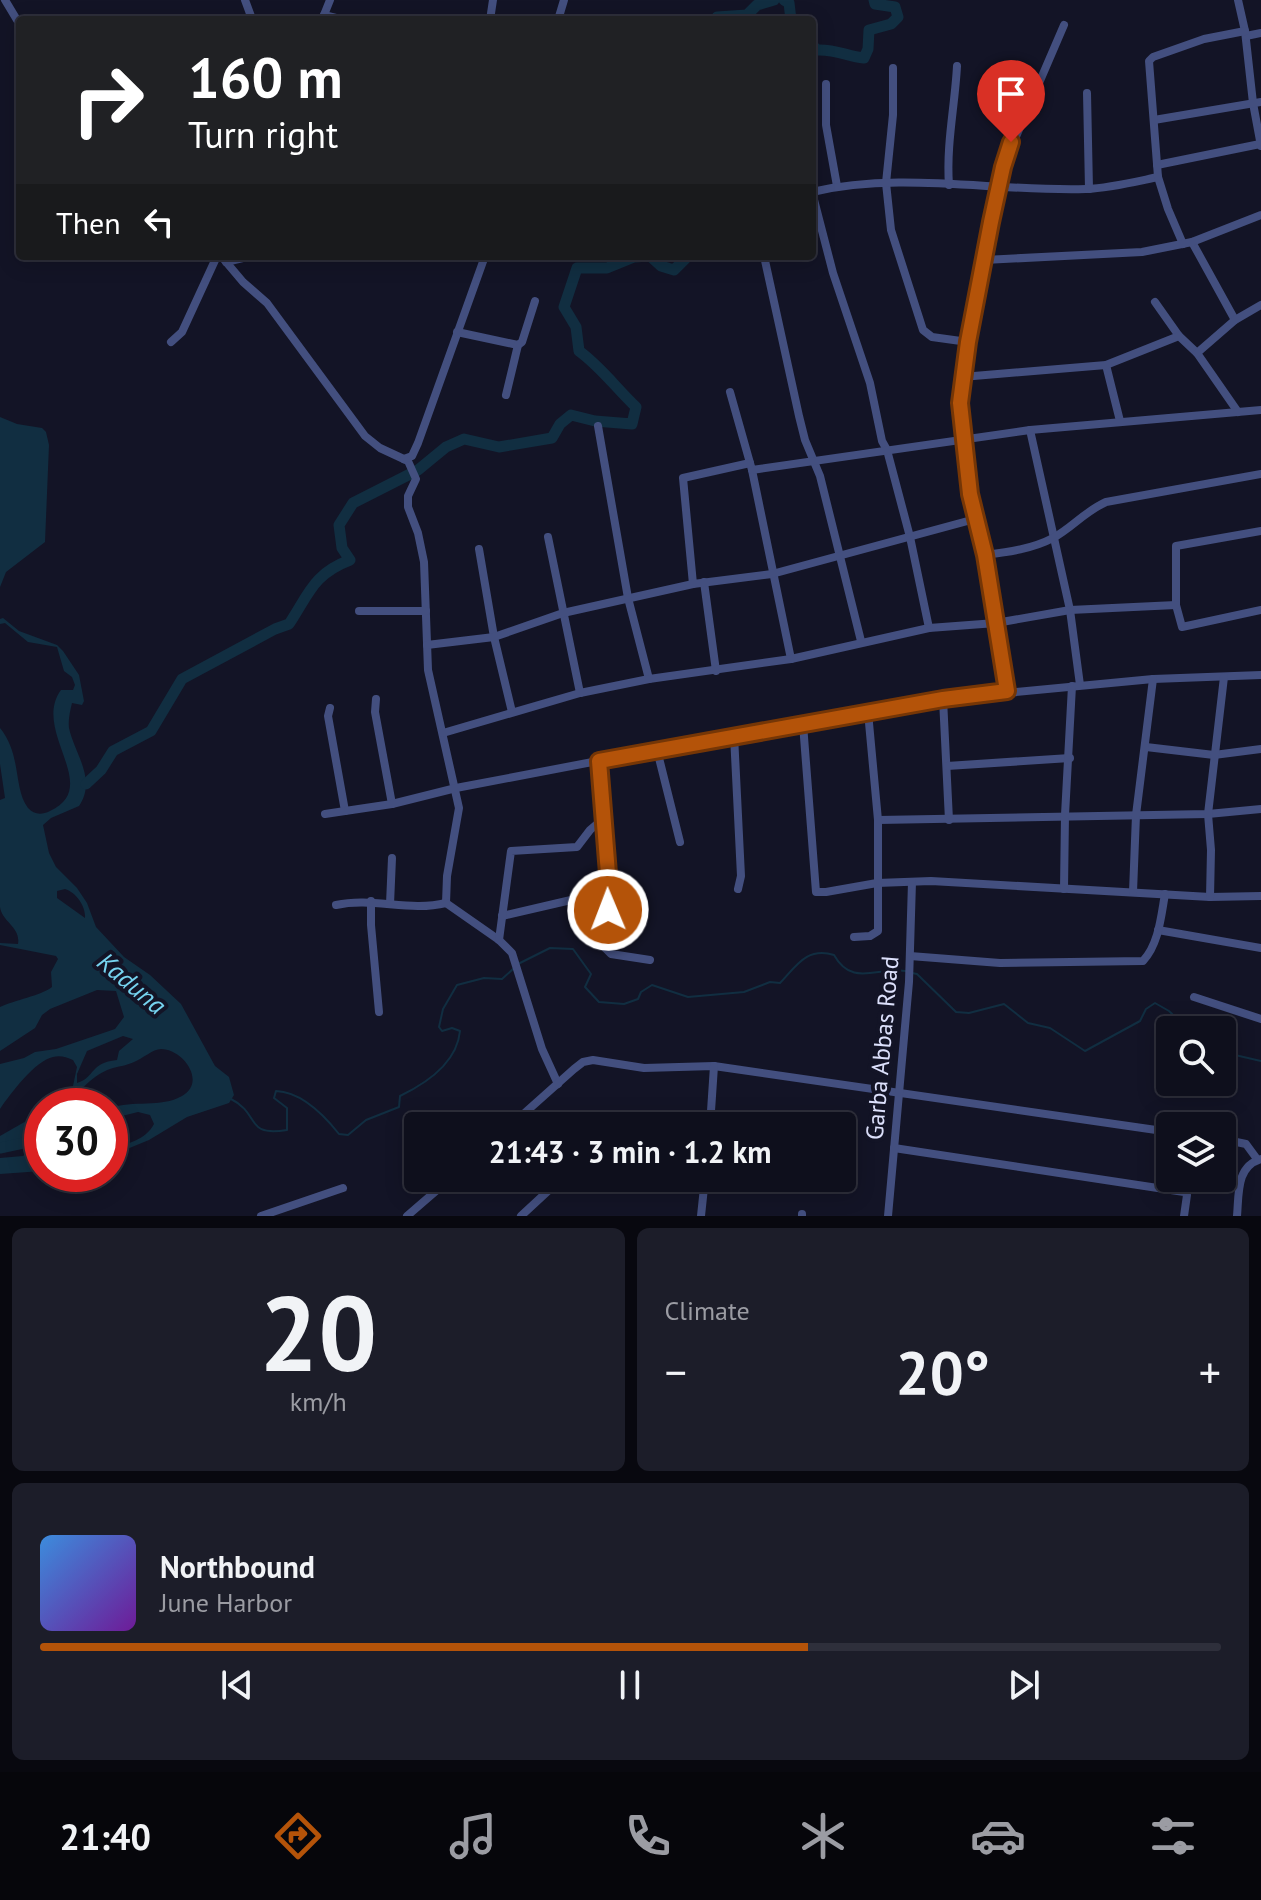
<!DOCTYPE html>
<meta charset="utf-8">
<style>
:root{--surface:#0e0f1c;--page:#1c1d29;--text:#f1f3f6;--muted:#9b9ca3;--line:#2e2f3b;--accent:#b45309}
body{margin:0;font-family:"PT Sans",sans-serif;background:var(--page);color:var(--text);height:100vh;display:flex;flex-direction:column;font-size:30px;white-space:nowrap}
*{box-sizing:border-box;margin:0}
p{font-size:26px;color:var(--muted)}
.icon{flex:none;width:44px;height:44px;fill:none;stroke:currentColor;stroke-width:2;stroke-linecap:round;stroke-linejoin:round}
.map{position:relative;height:1216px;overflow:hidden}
.details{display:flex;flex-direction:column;gap:12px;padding:12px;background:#08080f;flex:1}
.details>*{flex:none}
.banner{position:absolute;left:16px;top:16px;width:800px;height:244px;border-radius:8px;box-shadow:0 4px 20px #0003,0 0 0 2px var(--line);background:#202124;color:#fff;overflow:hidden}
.buttons{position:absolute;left:1156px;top:1016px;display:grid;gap:16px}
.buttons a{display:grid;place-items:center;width:80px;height:80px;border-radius:8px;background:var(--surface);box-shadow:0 4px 20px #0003,0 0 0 2px var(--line);font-size:40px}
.speed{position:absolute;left:24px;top:1088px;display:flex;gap:16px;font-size:40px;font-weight:700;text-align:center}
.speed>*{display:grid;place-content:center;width:104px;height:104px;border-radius:50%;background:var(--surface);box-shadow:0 4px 20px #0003,0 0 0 2px var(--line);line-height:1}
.speed .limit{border:12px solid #d22;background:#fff;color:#111}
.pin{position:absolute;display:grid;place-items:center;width:68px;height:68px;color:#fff;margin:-82px -34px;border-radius:50% 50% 50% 0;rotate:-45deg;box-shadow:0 0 8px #0007}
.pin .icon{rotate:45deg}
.me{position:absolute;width:88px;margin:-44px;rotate:359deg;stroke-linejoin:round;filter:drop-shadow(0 0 6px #0008)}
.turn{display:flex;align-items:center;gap:28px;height:168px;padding:0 40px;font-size:36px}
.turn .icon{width:104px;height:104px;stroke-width:2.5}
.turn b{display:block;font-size:56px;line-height:68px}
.then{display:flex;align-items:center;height:76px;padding:0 40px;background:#0003;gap:16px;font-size:30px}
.big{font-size:60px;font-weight:700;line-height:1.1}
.details .card{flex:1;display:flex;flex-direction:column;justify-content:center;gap:12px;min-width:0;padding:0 28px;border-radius:12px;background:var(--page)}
.details .dial{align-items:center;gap:0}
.dial b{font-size:104px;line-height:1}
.song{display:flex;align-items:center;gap:24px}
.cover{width:96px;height:96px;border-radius:12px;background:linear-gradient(135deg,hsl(210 70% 55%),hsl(280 70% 35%))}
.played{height:8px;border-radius:4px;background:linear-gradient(90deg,var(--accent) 65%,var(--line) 65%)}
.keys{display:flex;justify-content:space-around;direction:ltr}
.heat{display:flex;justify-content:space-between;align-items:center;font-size:44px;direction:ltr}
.details .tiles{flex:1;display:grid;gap:12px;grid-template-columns:1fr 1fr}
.card:last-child{grid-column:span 2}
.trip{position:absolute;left:404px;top:1112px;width:452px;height:80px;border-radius:8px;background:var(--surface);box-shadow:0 4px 20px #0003,0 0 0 2px var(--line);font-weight:700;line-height:80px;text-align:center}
.tab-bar{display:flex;height:128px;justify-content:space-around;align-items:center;background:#06060b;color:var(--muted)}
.tab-bar .icon{width:56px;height:56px}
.tab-bar .current{color:var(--accent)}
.tab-bar b{font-size:36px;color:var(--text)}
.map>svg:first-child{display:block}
</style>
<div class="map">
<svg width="1261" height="1216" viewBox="0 0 1261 1216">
<rect width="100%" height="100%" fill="#131426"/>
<g fill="#112e41" fill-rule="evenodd">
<path d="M0 417 17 424 42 428 46 432 49 445 45 542 6 572 0 587Z"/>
<path d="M3 618 19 631 57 645 63 651 79 675 84 701 82 705 72 703C70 711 68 720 69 728 75 755 97 779 79 806L51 818 43 825 49 853 56 867 77 888 87 903 96 927 124 957 150 975 181 1004 215 1066 229 1077 234 1095 229 1103 187 1117 149 1140 110 1156V1150C126 1144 146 1140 154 1124L150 1115 138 1112 110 1119V1108C133 1100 161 1108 182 1096 207 1082 183 1049 161 1049 153 1049 142 1059 134 1062 126 1066 118 1066 110 1069 95 1074 77 1091 70 1106H51L73 1086 77 1067 73 1060C66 1057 60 1055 53 1057 36 1060 10 1094 0 1109V1064L24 1058 35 1052 56 1049 115 1029 124 1017 116 991 97 990 50 1009 42 1015 35 1028 0 1051V1007C15 1000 40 996 52 987L51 972 58 959 56 956 0 945V943L18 944C21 927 2 922 0 907 0 872 0 834 0 800L5 798 0 764V728C22 755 13 788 28 808 34 815 42 815 50 811 103 787 31 731 61 690H73L75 685 72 677 64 671 57 647 28 642 5 623 0 624V619ZM65 889C77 893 86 907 85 918L57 898V891ZM123 1036 133 1039 119 1051 117 1060C89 1063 96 1077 77 1083V1074L87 1051Z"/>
<path d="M42 1112V1146L34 1156V1159L42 1163V1171L0 1174V1158L23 1156 27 1153 28 1147 21 1143 0 1147V1136Z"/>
</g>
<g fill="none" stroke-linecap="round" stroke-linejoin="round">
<g stroke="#112e41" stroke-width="2">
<path d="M518 964 550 948 573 949 591 974 585 987 599 1002 624 1004 638 999 641 992 652 985 688 997 744 992 770 982 780 983C797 965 807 947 834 955 852 987 876 967 906 971"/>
<path d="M912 973 917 974 956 1012 969 1013 1004 1004 1028 1023 1050 1028 1085 1051 1140 1021 1146 1009 1155 1003 1169 1011 1189 1030"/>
<path d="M1222 1052 1261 1061"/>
<path d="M231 1099C261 1114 244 1137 287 1130V1108L274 1098 276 1091C302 1092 324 1115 339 1134L348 1135 366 1120 399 1107 400 1096C427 1083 457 1063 460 1031L452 1028 442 1031 439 1027 443 1009 457 985 484 978 502 979 513 969"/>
</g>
<g stroke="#112e41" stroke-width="11">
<path d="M784 0 789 3 791 20"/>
<path d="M717 20V17L747 15 757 5 774 0"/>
<path d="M812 45 817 50C835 49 847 56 864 58L868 49 869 30 891 24 898 17 895 7 875 4 874 0"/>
<path d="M86 784 101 770 113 751 151 731 182 679 275 629 289 624C309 594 313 574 350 560L342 548 339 525 353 503 418 470 446 447 464 439 499 447 552 438 560 424 571 415 595 421 632 424 636 407C616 388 601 367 579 351L576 327 564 307 577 268H607L634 257 650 256 661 266 674 270 688 256"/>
<path d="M0 1148 42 1139"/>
</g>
<g stroke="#434f7f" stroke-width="8">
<path d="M5 0 20 25"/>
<path d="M245 0 252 19"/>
<path d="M1238 0 1245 31 1253 103 1261 146"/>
<path d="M324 15 344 20"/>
<path d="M322 20 330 0"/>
<path d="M490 20 493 0"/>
<path d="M558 20 564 0"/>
<path d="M1246 36 1261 33"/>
<path d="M893 68V115L886 183 891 230 923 330 932 337 968 342"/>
<path d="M826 84V125L837 186"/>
<path d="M1087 93 1089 189"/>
<path d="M1154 120 1261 102"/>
<path d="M1157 165 1260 144"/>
<path d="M949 185C946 145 955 105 957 66"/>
<path d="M812 192 833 273 870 383 882 441 887 450 910 537 929 628"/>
<path d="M812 192C902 171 995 192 1086 189 1110 188 1134 182 1158 177"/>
<path d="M1192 242 1235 320"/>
<path d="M1183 244 1168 209 1158 177 1149 61 1153 57 1204 39 1245 31"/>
<path d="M221 256 243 282 267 303 365 436 380 448 408 461 416 479 408 496V507L418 533 424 562 428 670 459 808 447 876 446 903 499 940 512 953 542 1049 558 1084"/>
<path d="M554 256H568"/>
<path d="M764 256 799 416 805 440 820 476 861 641"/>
<path d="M984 260 1142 252 1192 242 1261 215"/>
<path d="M226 262 247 257 272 256"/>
<path d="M1155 302 1179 336 1197 353 1238 412"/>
<path d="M457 332 518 345"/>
<path d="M171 342 182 332 217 256"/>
<path d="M1197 353 1235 320 1261 305"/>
<path d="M1106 365 1120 421"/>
<path d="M962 377 1106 365 1179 336"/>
<path d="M730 392 752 470 791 659"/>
<path d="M506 395 518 345 522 342 535 301"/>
<path d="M598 426 628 598 649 679"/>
<path d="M1030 430 1070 610 1080 685"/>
<path d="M404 459 412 456 418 443 485 256"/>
<path d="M752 470 1030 430 1261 410"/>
<path d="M1261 531 1176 546V605L1182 627 1261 610"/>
<path d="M548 537 580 693"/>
<path d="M479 549 494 637 512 712"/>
<path d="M985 555C1008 552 1032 549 1053 538 1073 527 1084 512 1106 502L1261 474"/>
<path d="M704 582 716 671"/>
<path d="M693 584 683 478 750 463"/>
<path d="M359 611H426"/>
<path d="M427 645 494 637 563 613 693 584 772 574 975 519"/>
<path d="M1007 691 985 555 970 494 960 403 968 342 1003 167 1064 25"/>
<path d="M376 699 375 712 392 804"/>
<path d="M943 699 949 820"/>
<path d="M330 708 328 716 345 811"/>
<path d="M803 724 816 892H826L877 883 931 881 1210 897 1261 896"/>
<path d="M443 733 580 693 649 679 791 659 929 628 996 623 1070 610 1176 605"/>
<path d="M734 735 741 876 738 889"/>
<path d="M1146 747 1214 755 1261 749"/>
<path d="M657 750 680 842"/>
<path d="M599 761 609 886 605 948 611 954 650 960"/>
<path d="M947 766 1070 758"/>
<path d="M325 814 392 804 456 788 734 735 943 699 1153 679 1261 675"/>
<path d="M878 820 1208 814 1261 809"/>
<path d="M1064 889 1065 815 1072 686"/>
<path d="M1133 892 1136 815 1153 679"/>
<path d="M1210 897 1211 850 1208 814 1224 677"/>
<path d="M371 901V925L379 1012"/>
<path d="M390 904 392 858"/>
<path d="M336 905C373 897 409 912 446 903"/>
<path d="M502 916 571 900"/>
<path d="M1158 930 1261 948"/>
<path d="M854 937 870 936 878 931V820L868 712"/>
<path d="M499 940 511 851 577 847 590 830 604 818"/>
<path d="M910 956 1000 963 1143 961C1159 944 1161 916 1165 894"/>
<path d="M1194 997 1261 1019"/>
<path d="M510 1126 574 1069 583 1062 593 1060 644 1068 714 1066 1170 1132"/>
<path d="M710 1126 714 1066"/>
<path d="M1222 1139 1246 1144 1257 1159"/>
<path d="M894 1148 1184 1192 1187 1195 1184 1216"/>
<path d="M261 1216 343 1188"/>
<path d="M407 1216 451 1178"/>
<path d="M521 1216 562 1178"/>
<path d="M701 1216 705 1178"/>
<path d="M802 1216V1214"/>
<path d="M888 1216 909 982 912 882"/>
<path d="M1237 1216C1239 1194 1236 1166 1261 1159"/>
</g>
</g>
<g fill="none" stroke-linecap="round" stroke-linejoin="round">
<defs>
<path id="route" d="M608 910 609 886 599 761 943 699 1007 691 985 555 970 494 960 403 968 342 991 222 1003 167 1011 142"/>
</defs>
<use href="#route" stroke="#753606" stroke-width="20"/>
<use href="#route" stroke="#b45309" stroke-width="14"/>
</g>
<g text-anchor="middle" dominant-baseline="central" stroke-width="8" stroke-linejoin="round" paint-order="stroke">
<g font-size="24" fill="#dce0fb" stroke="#131426">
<text transform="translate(882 1048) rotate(-85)">Garba Abbas Road</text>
</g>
<g font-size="26" font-style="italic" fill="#76d3ef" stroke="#131426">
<text transform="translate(132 983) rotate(40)">Kaduna</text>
</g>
</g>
</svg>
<div class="buttons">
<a><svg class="icon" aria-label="search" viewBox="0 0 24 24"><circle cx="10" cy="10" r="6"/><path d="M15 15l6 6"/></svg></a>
<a><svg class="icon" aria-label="layers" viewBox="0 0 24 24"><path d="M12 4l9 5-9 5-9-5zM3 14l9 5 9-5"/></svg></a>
</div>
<div class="speed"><div class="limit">30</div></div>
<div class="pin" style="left:1011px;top:142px;background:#d93025"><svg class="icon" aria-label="arrive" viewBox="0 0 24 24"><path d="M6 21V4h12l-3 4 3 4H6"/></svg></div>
<svg class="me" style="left:608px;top:910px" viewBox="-20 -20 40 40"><circle r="17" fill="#b45309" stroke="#fff" stroke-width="3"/><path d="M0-11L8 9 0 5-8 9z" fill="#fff"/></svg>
<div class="trip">21:43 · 3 min · 1.2 km</div>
<div class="banner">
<div class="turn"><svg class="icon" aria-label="right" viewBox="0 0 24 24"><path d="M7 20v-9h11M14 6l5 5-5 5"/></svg><div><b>160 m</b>Turn right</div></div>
<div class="then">Then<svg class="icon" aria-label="left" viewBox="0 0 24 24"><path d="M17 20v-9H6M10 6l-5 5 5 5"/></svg></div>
</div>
</div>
<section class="details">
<div class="tiles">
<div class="card dial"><b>20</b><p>km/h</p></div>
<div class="card"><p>Climate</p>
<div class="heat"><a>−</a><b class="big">20°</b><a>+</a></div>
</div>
<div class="card">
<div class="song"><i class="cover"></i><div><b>Northbound</b><p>June Harbor</p></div></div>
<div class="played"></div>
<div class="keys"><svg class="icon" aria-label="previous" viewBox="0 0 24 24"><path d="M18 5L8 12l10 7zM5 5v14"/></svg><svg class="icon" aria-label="pause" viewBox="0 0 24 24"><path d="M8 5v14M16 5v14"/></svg><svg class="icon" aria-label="next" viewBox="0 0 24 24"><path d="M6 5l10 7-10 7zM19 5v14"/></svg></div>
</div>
</div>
</section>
<nav class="tab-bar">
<b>21:40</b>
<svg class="icon current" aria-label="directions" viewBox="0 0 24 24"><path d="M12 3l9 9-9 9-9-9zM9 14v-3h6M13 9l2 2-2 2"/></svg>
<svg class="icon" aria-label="music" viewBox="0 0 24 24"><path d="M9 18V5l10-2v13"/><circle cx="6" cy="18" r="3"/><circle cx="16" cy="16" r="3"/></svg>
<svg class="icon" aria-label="phone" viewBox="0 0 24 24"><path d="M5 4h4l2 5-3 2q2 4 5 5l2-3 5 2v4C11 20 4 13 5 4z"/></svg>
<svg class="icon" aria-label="climate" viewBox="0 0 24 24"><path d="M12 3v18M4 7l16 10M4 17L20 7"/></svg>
<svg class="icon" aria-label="car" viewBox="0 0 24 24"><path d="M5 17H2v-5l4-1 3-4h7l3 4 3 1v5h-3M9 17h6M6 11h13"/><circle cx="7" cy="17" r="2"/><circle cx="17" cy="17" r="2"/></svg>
<svg class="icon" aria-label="filters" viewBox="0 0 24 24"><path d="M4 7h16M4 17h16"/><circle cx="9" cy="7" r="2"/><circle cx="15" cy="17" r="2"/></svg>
</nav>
